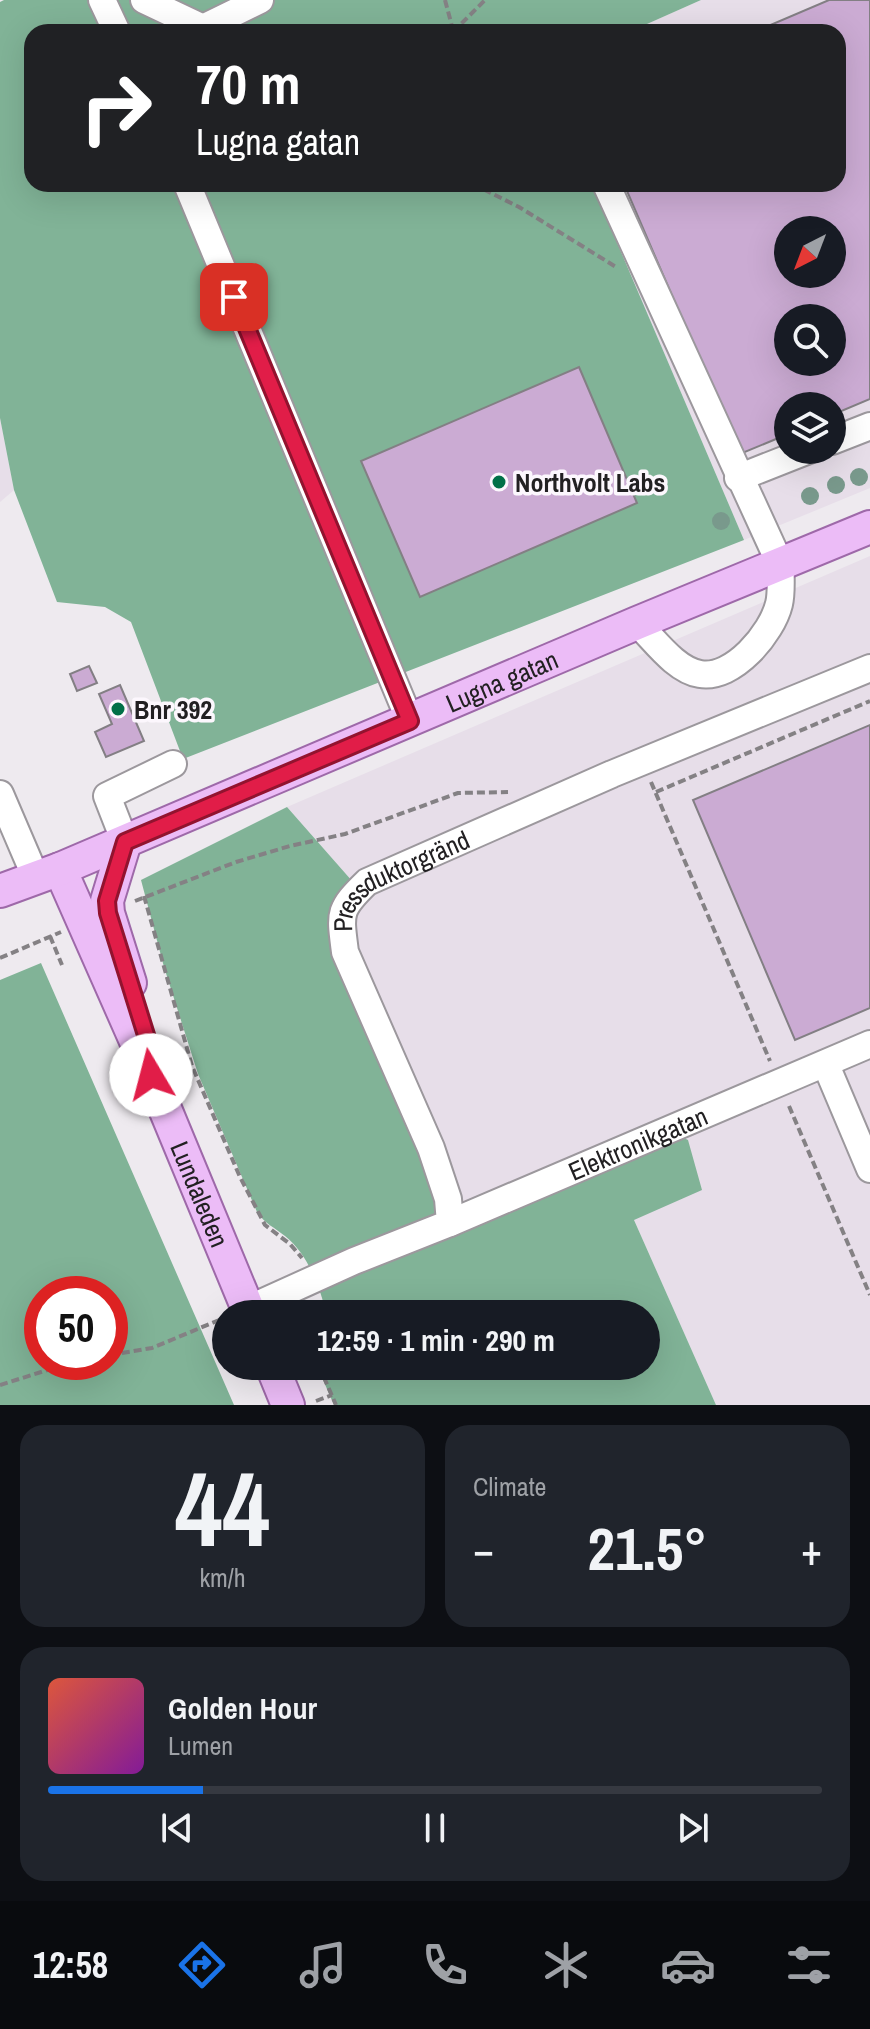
<!DOCTYPE html>
<meta charset="utf-8">
<style>
:root{--surface:#171b24;--page:#20242c;--text:#f1f3f6;--muted:#9ea1a6;--line:#363941;--accent:#1a73e8}
body{margin:0;font-family:"Archivo Narrow",sans-serif;background:var(--page);color:var(--text);height:100vh;display:flex;flex-direction:column;font-size:30px;white-space:nowrap}
*{box-sizing:border-box;margin:0}
p{font-size:26px;color:var(--muted)}
.icon{flex:none;width:44px;height:44px;fill:none;stroke:currentColor;stroke-width:2;stroke-linecap:round;stroke-linejoin:round}
.map{position:relative;height:1405px;overflow:hidden}
.details{display:flex;flex-direction:column;gap:20px;padding:20px;background:#0d0f14;flex:1}
.details>*{flex:none}
.hud{position:absolute;left:24px;top:24px;width:822px;height:168px;border-radius:24px;box-shadow:0 8px 32px #0002;background:#202124;color:#fff;overflow:hidden}
.needle{width:52px;rotate:222deg}
.fabs{position:absolute;left:774px;top:216px;display:grid;gap:16px}
.fabs a{display:grid;place-items:center;width:72px;height:72px;border-radius:50%;background:var(--surface);box-shadow:0 8px 32px #0002;font-size:40px}
.speed{position:absolute;left:24px;top:1276px;display:flex;gap:16px;font-size:40px;font-weight:700;text-align:center}
.speed>*{display:grid;place-content:center;width:104px;height:104px;border-radius:50%;background:var(--surface);box-shadow:0 8px 32px #0002;line-height:1}
.speed .limit{border:12px solid #d22;background:#fff;color:#111}
.pin{position:absolute;display:grid;place-items:center;width:68px;height:68px;color:#fff;margin:-34px;border-radius:16px;box-shadow:0 4px 12px #0006}
.me{position:absolute;width:88px;margin:-44px;rotate:352deg;stroke-linejoin:round;filter:drop-shadow(0 0 6px #0008)}
.turn{display:flex;align-items:center;gap:28px;height:168px;padding:0 40px;font-size:36px}
.turn .icon{width:104px;height:104px;stroke-width:2.5}
.turn b{display:block;font-size:56px;line-height:68px}
.big{font-size:60px;font-weight:700;line-height:1.1}
.details .card{flex:1;display:flex;flex-direction:column;justify-content:center;gap:12px;min-width:0;padding:0 28px;border-radius:24px;background:var(--page)}
.details .dial{align-items:center;gap:0}
.dial b{font-size:104px;line-height:1}
.song{display:flex;align-items:center;gap:24px}
.cover{width:96px;height:96px;border-radius:12px;background:linear-gradient(135deg,hsl(10 70% 55%),hsl(290 70% 35%))}
.played{height:8px;border-radius:4px;background:linear-gradient(90deg,var(--accent) 20%,var(--line) 20%)}
.keys{display:flex;justify-content:space-around;direction:ltr}
.heat{display:flex;justify-content:space-between;align-items:center;font-size:44px;direction:ltr}
.details .tiles{flex:1;display:grid;gap:20px;grid-template-columns:1fr 1fr}
.card:last-child{grid-column:span 2}
.trip{position:absolute;left:212px;top:1300px;width:448px;height:80px;border-radius:40px;background:var(--surface);box-shadow:0 8px 32px #0002;font-weight:700;line-height:80px;text-align:center}
.dock{display:flex;height:128px;justify-content:space-around;align-items:center;background:#090b0e;color:var(--muted)}
.dock .icon{width:56px;height:56px}
.dock .on{color:var(--accent)}
.dock b{font-size:36px;color:var(--text)}
.map>svg:first-child{display:block}
</style>
<div class="map">
<svg width="870" height="1405" viewBox="0 0 870 1405">
<rect width="100%" height="100%" fill="#eeeaef"/>
<g fill="#e7dee9" fill-rule="evenodd">
<path d="M701 0H870V488L744 540 592 184H838V32H629ZM788 230H832V274H788ZM788 318H832V362H788ZM788 406H832V450H788Z"/>
<path d="M0 418 14 490 0 502Z"/>
<path d="M870 556V1405H716L634 1220 456 1219 339 949 359 889 287 807Z"/>
</g>
<g fill="#81b397" fill-rule="evenodd">
<path d="M4 0H701L629 32H32V184H592L744 540 183 759 131 622 105 607 57 602 14 490 0 418V2Z"/>
<path d="M287 807 360 890 343 913 456 1220 670 1131 688 1140 702 1190 634 1220 716 1405H334L317 1366H646V1314H326C321 1288 307 1253 285 1236 274 1227 265 1224 257 1212L198 1074 164 967 141 880Z"/>
<path d="M41 963 234 1405H0V980ZM42 1294H110V1362H42Z"/>
</g>
<g fill="#cbabd3" stroke="#837f84" stroke-width="2" fill-rule="evenodd">
<path d="M829 0H870V399L832 415V406H788V434L740 454 624 184H838V32H754ZM788 230H832V274H788ZM788 318H832V362H788Z"/>
<path d="M579 367 637 503 420 597 361 461Z"/>
<path d="M89 666 97 683 77 691 70 674Z"/>
<path d="M120 685 144 741 106 757 95 732 112 724 99 694Z"/>
<path d="M870 725V1008L795 1040 693 800Z"/>
</g>
<g fill="none" stroke-linecap="round" stroke-linejoin="round">
<defs>
<g id="minor">
<path d="M102 0 117 32"/>
<path d="M144 0 203 28"/>
<path d="M201 32 203 28 260 0"/>
<path d="M187 184 410 721"/>
<path d="M606 184 781 566C780 578 782 592 779 604 772 633 733 680 700 674 675 670 654 639 637 623"/>
<path d="M832 441 870 426"/>
<path d="M738 478 809 450"/>
<path d="M0 794 36 878"/>
<path d="M125 842 107 796 173 764"/>
<path d="M826 1065 870 1169"/>
<path id="s1" d="M450 1223 870 1044"/>
<path id="s2" d="M248 1309 354 1261 450 1223 448 1199 431 1148 345 952C340 913 338 910 367 882L612 774 870 668"/>
</g>
<g id="major">
<path d="M125 842 107 901 108 913 130 983"/>
<path id="s3" d="M60 869 151 1075 250 1314"/>
<path id="s4" d="M0 891 60 869 637 623 870 527"/>
<path d="M272 1366 288 1405"/>
</g>
</defs>
<use href="#minor" stroke="#9c989d" stroke-width="30"/>
<use href="#major" stroke="#9e69a9" stroke-width="36"/>
<g stroke="#848184" stroke-width="4" stroke-dasharray="8 4" stroke-linecap="butt">
<path d="M445 0 453 30"/>
<path d="M453 32 485 0"/>
<path d="M473 184 519 207 616 267"/>
<path d="M651 782 770 1061"/>
<path d="M656 792 870 701"/>
<path d="M144 896 192 1066 240 1177 265 1225 290 1244 302 1258"/>
<path d="M135 901 236 862 290 846 345 834 458 793 508 792"/>
<path d="M50 936 62 965"/>
<path d="M0 958 61 932"/>
<path d="M789 1106 870 1295"/>
<path d="M321 1302 324 1314"/>
<path d="M110 1355 152 1348 224 1318"/>
<path d="M319 1366 336 1405"/>
<path d="M0 1385 73 1362"/>
<path d="M316 1401 332 1395"/>
</g>
<use href="#minor" stroke="#fff" stroke-width="26"/>
<use href="#major" stroke="#ecbcf7" stroke-width="32"/>
</g>
<g fill="#79998c">
<circle cx="859" cy="477" r="9"/>
<circle cx="836" cy="485" r="9"/>
<circle cx="810" cy="496" r="9"/>
<circle cx="721" cy="521" r="9"/>
</g>
<g fill="none" stroke-linecap="round" stroke-linejoin="round">
<defs>
<path id="route" d="M151 1075V1051L108 913 107 901 125 842 410 721 234 297"/>
</defs>
<use href="#route" stroke="#92132f" stroke-width="20"/>
<use href="#route" stroke="#e11d48" stroke-width="14"/>
</g>
<g fill="#017048" stroke="#fcf7fd" stroke-width="3">
<circle cx="499" cy="482" r="8"/>
<circle cx="118" cy="709" r="8"/>
</g>
<g text-anchor="middle" dominant-baseline="central" stroke-width="7" stroke-linejoin="round" paint-order="stroke">
<g font-size="26" font-weight="bold" fill="#222022" stroke="#fcf7fd" text-anchor="start">
<text x="515" y="482">Northvolt Labs</text>
<text x="134" y="709">Bnr 392</text>
</g>
<g font-size="26" fill="#222022" stroke="#fcf7fd">
<text stroke="none"><textPath href="#s4" startOffset="544">Lugna gatan</textPath></text>
<text stroke="none"><textPath href="#s2" startOffset="616">Pressduktorgränd</textPath></text>
<text stroke="none"><textPath href="#s1" startOffset="204">Elektronikgatan</textPath></text>
<text stroke="none"><textPath href="#s3" startOffset="354">Lundaleden</textPath></text>
</g>
</g>
</svg>
<div class="fabs">
<a><svg class="needle" viewBox="-14 -14 28 28"><path d="M0-13l5 13h-10z" fill="#e53935"/><path d="M0 13l5-13h-10z" fill="#9ea1a6"/></svg></a>
<a><svg class="icon" aria-label="search" viewBox="0 0 24 24"><circle cx="10" cy="10" r="6"/><path d="M15 15l6 6"/></svg></a>
<a><svg class="icon" aria-label="layers" viewBox="0 0 24 24"><path d="M12 4l9 5-9 5-9-5zM3 14l9 5 9-5"/></svg></a>
</div>
<div class="speed"><div class="limit">50</div></div>
<div class="pin" style="left:234px;top:297px;background:#d93025"><svg class="icon" aria-label="arrive" viewBox="0 0 24 24"><path d="M6 21V4h12l-3 4 3 4H6"/></svg></div>
<svg class="me" style="left:151px;top:1075px" viewBox="-20 -20 40 40"><circle r="19" fill="#fff"/><path d="M0-13L10 11 0 6-10 11z" fill="#e11d48"/></svg>
<div class="trip">12:59 · 1 min · 290 m</div>
<div class="hud">
<div class="turn"><svg class="icon" aria-label="right" viewBox="0 0 24 24"><path d="M7 20v-9h11M14 6l5 5-5 5"/></svg><div><b>70 m</b>Lugna gatan</div></div>
</div>
</div>
<section class="details">
<div class="tiles">
<div class="card dial"><b>44</b><p>km/h</p></div>
<div class="card"><p>Climate</p>
<div class="heat"><a>−</a><b class="big">21.5°</b><a>+</a></div>
</div>
<div class="card">
<div class="song"><i class="cover"></i><div><b>Golden Hour</b><p>Lumen</p></div></div>
<div class="played"></div>
<div class="keys"><svg class="icon" aria-label="previous" viewBox="0 0 24 24"><path d="M18 5L8 12l10 7zM5 5v14"/></svg><svg class="icon" aria-label="pause" viewBox="0 0 24 24"><path d="M8 5v14M16 5v14"/></svg><svg class="icon" aria-label="next" viewBox="0 0 24 24"><path d="M6 5l10 7-10 7zM19 5v14"/></svg></div>
</div>
</div>
</section>
<nav class="dock">
<b>12:58</b>
<svg class="icon on" aria-label="directions" viewBox="0 0 24 24"><path d="M12 3l9 9-9 9-9-9zM9 14v-3h6M13 9l2 2-2 2"/></svg>
<svg class="icon" aria-label="music" viewBox="0 0 24 24"><path d="M9 18V5l10-2v13"/><circle cx="6" cy="18" r="3"/><circle cx="16" cy="16" r="3"/></svg>
<svg class="icon" aria-label="phone" viewBox="0 0 24 24"><path d="M5 4h4l2 5-3 2q2 4 5 5l2-3 5 2v4C11 20 4 13 5 4z"/></svg>
<svg class="icon" aria-label="climate" viewBox="0 0 24 24"><path d="M12 3v18M4 7l16 10M4 17L20 7"/></svg>
<svg class="icon" aria-label="car" viewBox="0 0 24 24"><path d="M5 17H2v-5l4-1 3-4h7l3 4 3 1v5h-3M9 17h6M6 11h13"/><circle cx="7" cy="17" r="2"/><circle cx="17" cy="17" r="2"/></svg>
<svg class="icon" aria-label="filters" viewBox="0 0 24 24"><path d="M4 7h16M4 17h16"/><circle cx="9" cy="7" r="2"/><circle cx="15" cy="17" r="2"/></svg>
</nav>
